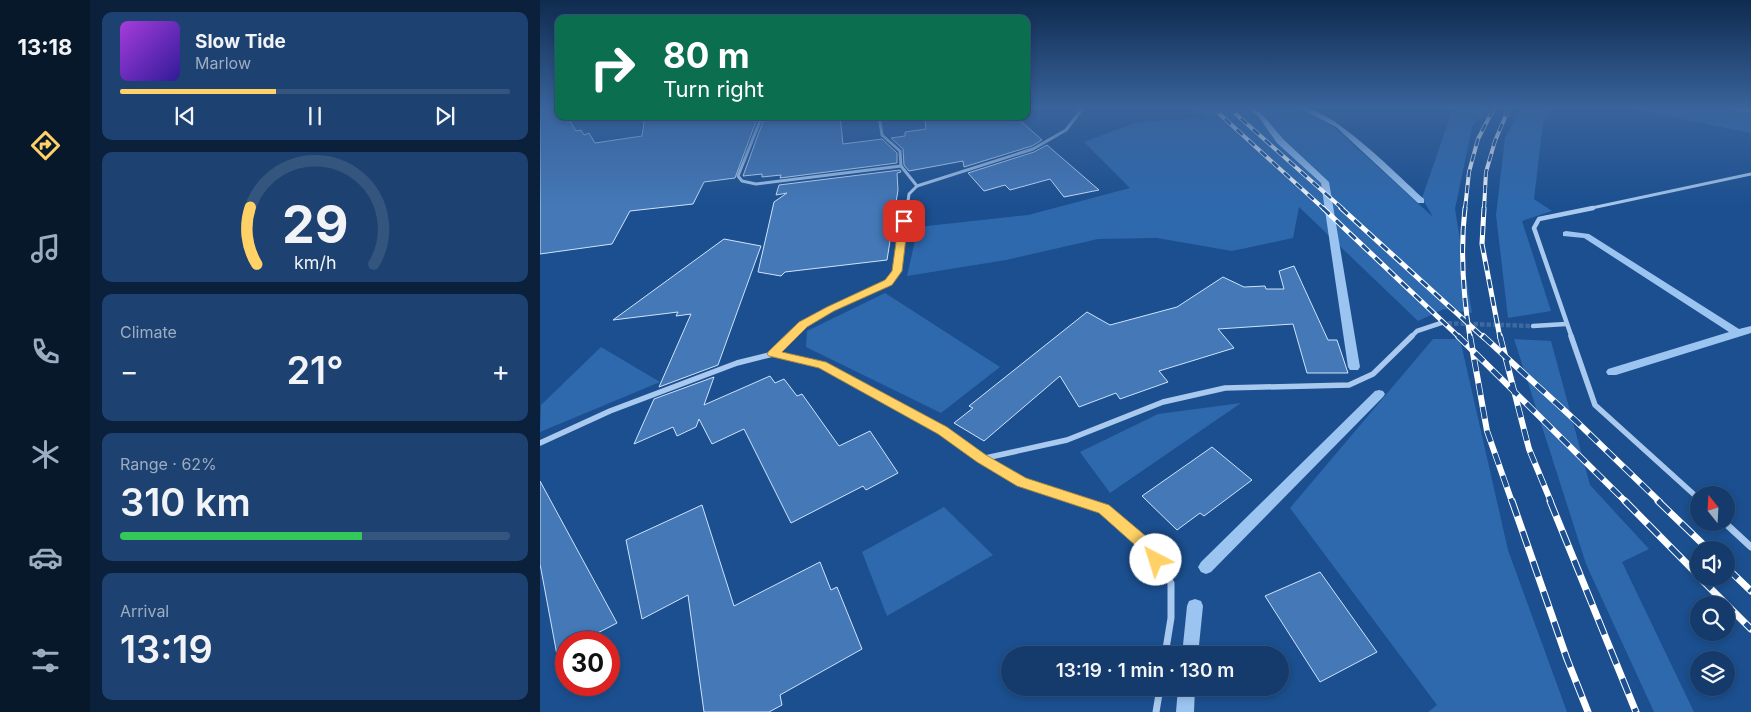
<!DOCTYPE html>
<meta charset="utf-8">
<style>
:root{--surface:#143b6b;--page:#1d4271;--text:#f1f3f6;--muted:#9dadc1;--line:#33557e;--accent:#ffd166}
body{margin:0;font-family:Inter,sans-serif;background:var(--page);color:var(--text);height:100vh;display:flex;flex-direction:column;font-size:19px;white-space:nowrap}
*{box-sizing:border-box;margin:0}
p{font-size:16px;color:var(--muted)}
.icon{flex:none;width:28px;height:28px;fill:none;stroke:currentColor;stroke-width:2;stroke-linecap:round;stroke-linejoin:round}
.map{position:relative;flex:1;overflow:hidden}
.drawer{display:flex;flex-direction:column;gap:12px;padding:12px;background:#0b203b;width:450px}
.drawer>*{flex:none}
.banner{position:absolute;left:15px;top:15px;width:475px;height:105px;border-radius:10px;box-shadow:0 2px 8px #0003,0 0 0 1px var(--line);background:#0b6e4f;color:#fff;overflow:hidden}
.needle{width:32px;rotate:342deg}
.controls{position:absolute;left:1150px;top:486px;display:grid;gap:10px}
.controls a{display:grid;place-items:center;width:45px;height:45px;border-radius:50%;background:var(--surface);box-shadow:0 2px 8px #0003,0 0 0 1px var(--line);font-size:25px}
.speed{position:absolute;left:15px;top:631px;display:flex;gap:10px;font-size:25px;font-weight:700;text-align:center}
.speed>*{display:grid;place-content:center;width:65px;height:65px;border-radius:50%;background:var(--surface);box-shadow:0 2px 8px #0003,0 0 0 1px var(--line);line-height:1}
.speed .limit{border:8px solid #d22;background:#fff;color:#111}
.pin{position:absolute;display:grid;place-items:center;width:42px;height:42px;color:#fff;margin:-21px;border-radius:10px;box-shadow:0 2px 8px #0006}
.me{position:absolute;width:55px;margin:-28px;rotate:320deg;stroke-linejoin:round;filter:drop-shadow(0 0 4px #0008)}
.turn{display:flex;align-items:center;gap:18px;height:105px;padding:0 25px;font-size:22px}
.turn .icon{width:65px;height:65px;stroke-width:2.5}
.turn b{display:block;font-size:35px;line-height:42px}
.big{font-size:38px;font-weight:600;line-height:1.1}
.drawer .widget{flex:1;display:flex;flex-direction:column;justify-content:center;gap:8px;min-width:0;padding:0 18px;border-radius:10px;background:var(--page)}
.drawer .dial{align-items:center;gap:0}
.dial svg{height:130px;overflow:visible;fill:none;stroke:var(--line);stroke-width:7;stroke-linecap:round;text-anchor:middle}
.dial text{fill:var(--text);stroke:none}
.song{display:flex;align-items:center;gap:15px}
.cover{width:60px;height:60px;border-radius:8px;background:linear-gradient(135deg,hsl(280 70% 55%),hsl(250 70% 35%))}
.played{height:5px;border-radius:2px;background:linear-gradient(90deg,var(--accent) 40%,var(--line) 40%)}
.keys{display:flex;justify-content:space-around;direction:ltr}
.heat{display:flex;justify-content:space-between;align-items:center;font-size:28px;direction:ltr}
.charge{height:8px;border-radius:4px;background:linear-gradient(90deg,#34c759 62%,var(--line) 0)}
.trip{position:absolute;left:461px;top:646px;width:288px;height:50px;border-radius:25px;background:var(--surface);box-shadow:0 2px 8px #0003,0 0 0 1px var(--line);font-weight:600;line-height:50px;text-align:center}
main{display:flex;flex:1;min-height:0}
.tabs{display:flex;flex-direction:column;width:90px;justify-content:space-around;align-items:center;background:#08182b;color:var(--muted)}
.tabs .icon{width:35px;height:35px}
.tabs .on{color:var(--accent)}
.tabs b{font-size:22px;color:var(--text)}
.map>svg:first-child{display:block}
</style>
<main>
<nav class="tabs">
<b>13:18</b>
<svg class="icon on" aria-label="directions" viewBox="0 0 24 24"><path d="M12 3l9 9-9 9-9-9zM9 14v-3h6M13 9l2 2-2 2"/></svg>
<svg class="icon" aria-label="music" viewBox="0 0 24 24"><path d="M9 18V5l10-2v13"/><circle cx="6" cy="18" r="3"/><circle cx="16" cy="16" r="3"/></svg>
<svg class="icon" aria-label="phone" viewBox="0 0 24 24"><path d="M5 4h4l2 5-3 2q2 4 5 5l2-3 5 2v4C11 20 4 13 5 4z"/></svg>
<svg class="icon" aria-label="climate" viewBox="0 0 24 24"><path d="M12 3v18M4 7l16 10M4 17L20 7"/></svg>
<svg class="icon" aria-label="car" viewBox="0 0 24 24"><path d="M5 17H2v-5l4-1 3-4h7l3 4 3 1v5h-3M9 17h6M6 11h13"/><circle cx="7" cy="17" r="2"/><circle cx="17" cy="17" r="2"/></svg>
<svg class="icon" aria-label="filters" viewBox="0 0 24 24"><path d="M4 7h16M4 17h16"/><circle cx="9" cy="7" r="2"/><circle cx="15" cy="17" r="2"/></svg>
</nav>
<section class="drawer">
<div class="widget">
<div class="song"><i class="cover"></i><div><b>Slow Tide</b><p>Marlow</p></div></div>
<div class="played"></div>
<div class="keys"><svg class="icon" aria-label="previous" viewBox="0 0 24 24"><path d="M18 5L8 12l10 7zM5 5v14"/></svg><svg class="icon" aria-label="pause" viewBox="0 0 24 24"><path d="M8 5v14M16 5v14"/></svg><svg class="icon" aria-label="next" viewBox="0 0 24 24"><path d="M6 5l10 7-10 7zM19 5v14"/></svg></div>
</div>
<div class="widget dial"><svg viewBox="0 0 100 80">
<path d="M14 69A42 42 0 1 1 86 69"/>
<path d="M14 69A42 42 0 0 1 10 34" stroke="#ffd166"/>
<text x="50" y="56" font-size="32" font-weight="700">29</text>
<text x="50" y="72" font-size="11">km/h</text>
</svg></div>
<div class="widget"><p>Climate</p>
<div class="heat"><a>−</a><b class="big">21°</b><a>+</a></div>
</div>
<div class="widget"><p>Range · 62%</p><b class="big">310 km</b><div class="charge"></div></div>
<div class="widget"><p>Arrival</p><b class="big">13:19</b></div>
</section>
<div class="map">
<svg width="1211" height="712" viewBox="0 0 1211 712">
<rect width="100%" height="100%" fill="#1b4f8f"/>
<g fill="#2e69ad">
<path d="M654 108H756L794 127 893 217 882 198 911 114 916 108H946L932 127 915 209 932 313 904 309 878 321 759 207 753 238 692 251 617 238 558 239 466 260 367 276 378 227 488 215 590 188 544 142 597 122 664 118Z"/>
<path d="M982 108H1010L1003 123 994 199 1012 211 982 221 1011 311 968 318 956 215 965 138Z"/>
<path d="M1086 108H1211V133Z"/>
<path d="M345 293 460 367 401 413 266 347 267 331Z"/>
<path d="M893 339H920L968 550 1027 712H888L897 705 750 508Z"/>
<path d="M974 339 1011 341 1050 485 1109 549 1082 562 1154 712H1114L1046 564Z"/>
<path d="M61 347 120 382 0 432 1 405Z"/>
<path d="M701 403 570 493 540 452 618 414Z"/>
<path d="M404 507 453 555 347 616 322 552Z"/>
</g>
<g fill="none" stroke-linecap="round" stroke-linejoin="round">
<g fill="#9cc4f0" fill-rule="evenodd">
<path d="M706 108H713L722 114 743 139 789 182 820 367 818 370H810L808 367 781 183 737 143 718 116Z"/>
<path d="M759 108C789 104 860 178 884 199V203H878L796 127Z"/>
<path d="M1026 231 1049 234 1199 329 1211 326V333L1076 375H1068L1066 372 1068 369 1189 332 1044 238 1023 236V232Z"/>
<path d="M839 390 843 391 845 394 843 397 671 572 666 574 661 572 658 567 661 562 835 391Z"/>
<path d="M655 599 661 601 663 606 658 655H642L647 606 649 601Z"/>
<path d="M638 688H655L654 712H636Z"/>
</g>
</g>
<g fill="#4478b7" stroke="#cfe3fa">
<path d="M0 108H19V116H27L36 131 41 130 44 135 49 133 55 143 102 136 105 116H218L195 178 164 182 153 204 90 211 72 244 0 254Z"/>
<path d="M225 116H300L303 144 342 139 357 153V163L240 178 241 175 222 177V174L203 176Z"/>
<path d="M421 116H475L502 140 492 146 424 167 423 161 369 171 364 165 363 149 351 138 365 136V132L386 129 385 120Z"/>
<path d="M507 145 559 190 524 197 510 179 470 190 465 185 444 191 428 173 494 152Z"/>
<path d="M360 170 361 172 357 173 358 190 347 260 245 272 241 276 218 272 234 202 247 193 236 195 239 185Z"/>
<path d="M184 239 221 246 178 365 119 387 151 314 136 316 138 312 73 320Z"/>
<path d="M754 266 788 340H797L808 373H767L753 324 678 329 694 348 619 371 628 382 580 399 576 393 539 407 520 376 444 441 414 423 433 408 429 406 547 312 570 325 637 307 683 277 704 287 725 286 726 289H744L739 271Z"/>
<path d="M230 376 235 383 244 379 257 396 262 394 299 446 330 431 358 473 326 490 323 486 251 523 204 429 172 444 159 419 156 427 137 436 133 427 94 444 114 399 174 377 164 405Z"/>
<path d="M672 447 712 480 664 516 660 513 637 530 602 496Z"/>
<path d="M0 481 77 623 40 642H26V650L17 655 0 564Z"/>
<path d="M162 505 194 606 280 562 291 590 297 587 322 649 240 695 242 705 229 712H164L148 595 102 619 86 540Z"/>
<path d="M780 572 837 652 780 682 725 596Z"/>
</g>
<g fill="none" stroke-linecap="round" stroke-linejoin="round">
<path stroke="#3d69a0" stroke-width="4.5" stroke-dasharray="4.5 2" stroke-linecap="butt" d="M901 323 993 326"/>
<g stroke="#a9c9ee" stroke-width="3">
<path d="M1191 108 1211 111"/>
<path d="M222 116 198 176 202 181 216 184 361 166"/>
<path d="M339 116 342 135 360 151 361 166 377 186 369 194 367 209"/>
<path d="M377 186 493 149 526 130 543 108"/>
<path d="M1047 209 1211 174"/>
</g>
<g stroke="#a9c9ee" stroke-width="4.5">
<path d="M993 326 1026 324"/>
<path d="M249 338 263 324 290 309 349 282 357 271 367 208"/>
<path d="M870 338 877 331 901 323"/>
<path d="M1032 338 994 228 999 219 1053 208"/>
</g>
<g stroke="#a9c9ee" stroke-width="5.5">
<path d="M1031 336 1055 405 1159 499"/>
<path d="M233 354 251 336"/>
<path d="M0 443 70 411 197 363 233 354 282 365 403 431 441 459 481 482 543 502"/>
<path d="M441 459 527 440 623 402 685 388 809 385 833 374 872 336"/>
</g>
<g stroke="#a9c9ee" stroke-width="7">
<path d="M539 501 564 509 609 548 631 583V618L625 655"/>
<path d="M1184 522 1211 547"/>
<path d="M616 712 620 688"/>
</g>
<defs>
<g id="rail-far3">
<path d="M673 108 784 209"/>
<path d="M689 108 803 209"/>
<path d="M925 209 929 172 938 139 954 108"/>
<path d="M944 209 946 172 955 141 969 108"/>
</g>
<g id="rail-far2">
<path d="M783 208 920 338"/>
<path d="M801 208 944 338"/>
<path d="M925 208C920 251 923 294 930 338"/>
<path d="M944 208 942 244 960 338"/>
</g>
<g id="rail-far1">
<path d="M918 336 1086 502"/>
<path d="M930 336 947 431 972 502"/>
<path d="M943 336 1037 422 1120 502"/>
<path d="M960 336 989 449 1011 502"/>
</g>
<g id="rail">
<path d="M972 501 1027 659 1048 712"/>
<path d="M1010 501 1096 712"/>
<path d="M1085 501 1159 576"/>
<path d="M1118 501 1169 550"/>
<path d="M1186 567 1211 591"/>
<path d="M1160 578 1211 629"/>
</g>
</defs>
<use href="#rail-far3" stroke="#fff" stroke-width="4"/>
<use href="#rail-far2" stroke="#fff" stroke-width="5"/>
<use href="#rail-far1" stroke="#fff" stroke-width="6"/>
<use href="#rail" stroke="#fff" stroke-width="7"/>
<use href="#rail-far3" stroke="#1b4f8f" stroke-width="2.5" stroke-dasharray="8" stroke-linecap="butt"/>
<use href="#rail-far2" stroke="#1b4f8f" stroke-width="3" stroke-dasharray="9" stroke-linecap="butt"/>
<use href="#rail-far1" stroke="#1b4f8f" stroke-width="4.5" stroke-dasharray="12" stroke-linecap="butt"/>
<use href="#rail" stroke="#1b4f8f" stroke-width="5" stroke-dasharray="16" stroke-linecap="butt"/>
</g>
<linearGradient id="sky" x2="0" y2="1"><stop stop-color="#0f2b4f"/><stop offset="0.52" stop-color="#39639b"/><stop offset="1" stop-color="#39639b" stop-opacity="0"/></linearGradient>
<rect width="1211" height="207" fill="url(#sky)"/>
<path fill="#ffd166" stroke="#a68842" d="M364 218 368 221 362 271 352 285 294 311 267 327 242 352 286 362 407 427 446 455 486 478 569 505 614 543 624 560 622 564 616 566 611 564 604 553 559 513 477 486 437 462 398 434 279 368 229 356 227 354 229 351 259 322 287 307 345 280 352 271 359 221Z"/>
</svg>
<div class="controls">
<a><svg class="needle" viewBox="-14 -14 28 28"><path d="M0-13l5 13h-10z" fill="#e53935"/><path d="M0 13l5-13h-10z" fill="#9dadc1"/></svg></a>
<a><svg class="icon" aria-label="sound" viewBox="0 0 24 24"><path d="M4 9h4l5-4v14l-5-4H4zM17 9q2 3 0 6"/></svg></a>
<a><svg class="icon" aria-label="search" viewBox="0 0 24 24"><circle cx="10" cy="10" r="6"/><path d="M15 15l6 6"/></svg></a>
<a><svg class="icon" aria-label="layers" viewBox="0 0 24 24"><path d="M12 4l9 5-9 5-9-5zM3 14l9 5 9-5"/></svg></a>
</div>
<div class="speed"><div class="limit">30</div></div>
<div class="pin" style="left:364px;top:221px;background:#d93025"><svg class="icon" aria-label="arrive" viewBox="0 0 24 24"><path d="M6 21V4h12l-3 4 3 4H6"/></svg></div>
<svg class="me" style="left:616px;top:560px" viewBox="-20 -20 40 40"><circle r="19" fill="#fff"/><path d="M0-13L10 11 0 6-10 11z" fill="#ffd166"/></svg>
<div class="trip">13:19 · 1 min · 130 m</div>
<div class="banner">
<div class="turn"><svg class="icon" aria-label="right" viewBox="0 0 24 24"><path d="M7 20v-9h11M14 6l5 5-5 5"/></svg><div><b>80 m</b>Turn right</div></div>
</div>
</div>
</main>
